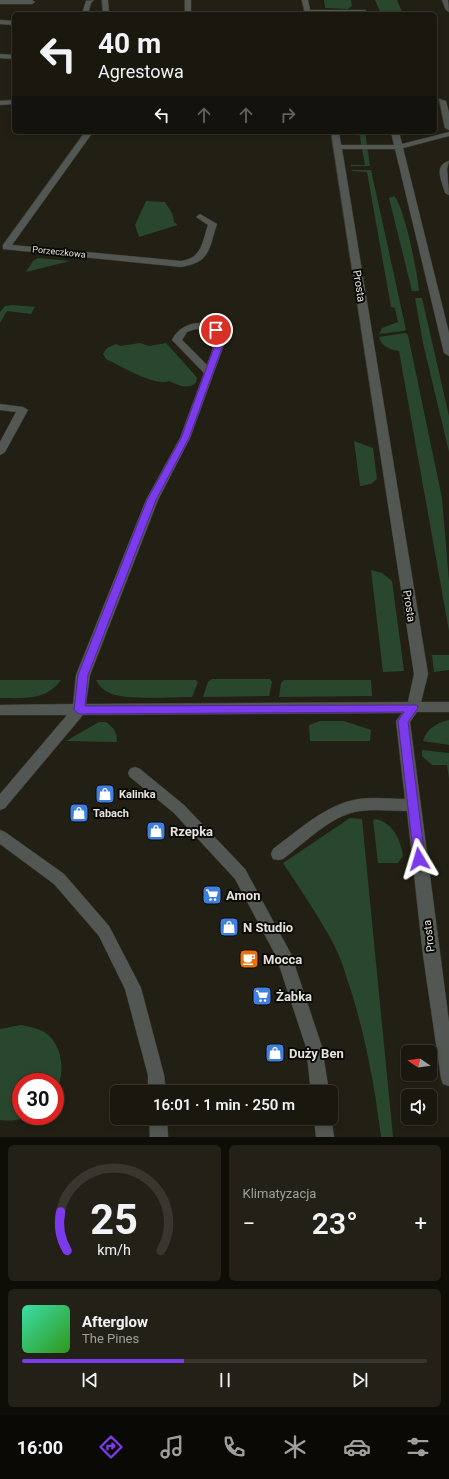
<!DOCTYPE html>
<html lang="pl">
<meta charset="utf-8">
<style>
:root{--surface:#1a170f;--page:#232018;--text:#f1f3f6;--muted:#9f9f9e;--line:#38362f;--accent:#7c3aed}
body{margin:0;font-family:Roboto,sans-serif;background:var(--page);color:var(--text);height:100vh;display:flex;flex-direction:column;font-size:15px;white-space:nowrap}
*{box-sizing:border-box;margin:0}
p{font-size:13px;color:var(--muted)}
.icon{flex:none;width:22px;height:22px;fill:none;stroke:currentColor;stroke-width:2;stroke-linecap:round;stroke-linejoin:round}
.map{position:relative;height:1137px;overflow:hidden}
.side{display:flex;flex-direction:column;gap:8px;padding:8px;background:#0e0d08;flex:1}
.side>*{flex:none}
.banner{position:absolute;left:12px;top:12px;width:425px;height:122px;border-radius:6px;box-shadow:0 2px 6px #0003,0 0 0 1px var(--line);background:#1a170f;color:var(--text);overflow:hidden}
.needle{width:26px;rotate:283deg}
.tools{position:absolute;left:401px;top:1045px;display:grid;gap:8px}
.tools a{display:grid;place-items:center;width:36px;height:36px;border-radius:6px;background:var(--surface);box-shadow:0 2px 6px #0003,0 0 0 1px var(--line);font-size:20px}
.speed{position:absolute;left:12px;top:1073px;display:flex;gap:8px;font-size:20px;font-weight:700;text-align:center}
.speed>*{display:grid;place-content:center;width:52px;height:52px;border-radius:50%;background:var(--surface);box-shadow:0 2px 6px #0003,0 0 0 1px var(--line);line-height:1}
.speed .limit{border:6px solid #d22;background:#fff;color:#111}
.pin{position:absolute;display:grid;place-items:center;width:34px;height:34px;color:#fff;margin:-17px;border:2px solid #fff;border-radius:50%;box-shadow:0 1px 4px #0007}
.me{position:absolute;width:44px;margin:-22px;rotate:353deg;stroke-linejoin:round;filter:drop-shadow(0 0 3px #0008)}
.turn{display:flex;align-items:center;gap:14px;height:84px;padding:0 20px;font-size:18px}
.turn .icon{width:52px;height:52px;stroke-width:2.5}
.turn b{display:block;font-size:28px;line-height:34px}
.lanes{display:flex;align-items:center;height:38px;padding:0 20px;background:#0003;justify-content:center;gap:20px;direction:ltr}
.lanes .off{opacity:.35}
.big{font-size:30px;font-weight:600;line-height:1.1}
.side .tile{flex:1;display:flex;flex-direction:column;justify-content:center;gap:6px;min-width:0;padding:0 14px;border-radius:6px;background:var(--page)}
.side .dial{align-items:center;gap:0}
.dial svg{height:104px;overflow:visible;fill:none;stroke:var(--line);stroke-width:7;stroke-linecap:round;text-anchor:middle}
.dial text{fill:var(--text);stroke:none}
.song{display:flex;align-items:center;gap:12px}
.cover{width:48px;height:48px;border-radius:6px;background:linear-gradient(135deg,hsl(160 70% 55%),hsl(110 70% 35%))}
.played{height:4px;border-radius:2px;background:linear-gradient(90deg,var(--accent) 40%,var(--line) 40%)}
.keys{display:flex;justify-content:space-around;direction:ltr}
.heat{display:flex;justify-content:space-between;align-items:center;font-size:22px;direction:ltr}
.side .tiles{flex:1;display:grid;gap:8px;grid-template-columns:1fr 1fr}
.tile:last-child{grid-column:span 2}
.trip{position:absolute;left:110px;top:1085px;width:228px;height:40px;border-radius:6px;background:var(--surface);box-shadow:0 2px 6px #0003,0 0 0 1px var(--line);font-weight:600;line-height:40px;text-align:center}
.menu{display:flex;height:64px;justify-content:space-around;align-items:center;background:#0a0906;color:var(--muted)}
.menu .icon{width:28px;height:28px}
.menu .on{color:var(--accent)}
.menu b{font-size:18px;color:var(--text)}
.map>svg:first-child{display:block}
</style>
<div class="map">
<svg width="449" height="1137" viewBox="0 0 449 1137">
<rect width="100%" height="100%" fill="#221f14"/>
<g fill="#29472c">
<path d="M324 0H351L352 6 348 9 325 8Z"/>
<path d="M375 0H397L403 14H381Z"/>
<path d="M359 132H365L370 166H351V165H365Z"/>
<path d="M352 170H371L406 330 403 331 379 334 382 328 398 322 395 308 391 307 367 172 352 171Z"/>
<path d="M394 196C404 205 418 275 419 291H412L389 198Z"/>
<path d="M146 201 165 202 172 213 174 222 178 225 139 237 135 225Z"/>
<path d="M38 258 70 261 26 272 33 261Z"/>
<path d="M415 298H422L449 416V452L423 343Z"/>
<path d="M13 305 35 307 31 314 7 311 0 323V312L5 306Z"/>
<path d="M405 333 408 335 442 498 449 581V631L399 351C389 349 382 347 379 337Z"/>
<path d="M140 343 149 346 166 343 194 374 197 378 196 383C186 390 179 385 169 381 155 387 119 365 106 359L103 354 107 348 116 344 120 346Z"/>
<path d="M354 441 373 448 377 479 371 484 360 486Z"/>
<path d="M371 570 382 573 392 581 404 671 383 672Z"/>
<path d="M432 655H449V670L434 672Z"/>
<path d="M212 679H270L272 682 269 696 203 697 208 682Z"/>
<path d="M0 680H61C45 701 25 698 0 698Z"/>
<path d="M96 680H196L198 682 192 697C174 697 127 700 112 694 104 691 100 687 96 680Z"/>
<path d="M284 680H371L372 696 279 697 281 683Z"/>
<path d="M449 720V745L423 741C426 729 437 723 449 720Z"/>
<path d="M320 721H344L371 730 370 741H310L309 725Z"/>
<path d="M99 722H106C114 728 117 732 117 742L66 741Z"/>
<path d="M422 750 449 753V779L447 765H432L422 756Z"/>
<path d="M350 818 362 819 393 1137H381C375 1088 367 1045 353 997 347 979 342 960 333 943 318 915 300 889 283 863Z"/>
<path d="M376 819C394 824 400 839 403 856L398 863H378L373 820Z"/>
<path d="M21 1025C30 1027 39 1028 47 1034 63 1047 66 1075 55 1092V1082H21V1116H29C20 1120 10 1122 0 1120V1029Z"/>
</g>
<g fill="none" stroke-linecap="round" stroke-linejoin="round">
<defs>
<g id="minor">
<path d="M0 0H32L35 2 32 4H0Z"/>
<path d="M94 0 91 3 88 14H82L86 1Z"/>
<path d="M102 0H108L109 14H103Z"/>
<rect x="185" y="0" width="6" height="14"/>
<path d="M302 0H308L310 10H365L368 12 365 14H305Z"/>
<path d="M442 0H448L449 12 446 10Z"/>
<path d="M0 20 14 21V25L0 24Z"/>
<path d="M0 54 14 55V59L0 58Z"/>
<path d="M439 99 446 101 449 113V130L445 128Z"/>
<path d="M14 100V104L0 105V101Z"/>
<path d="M85 132H93L12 245 181 261C202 258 202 243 208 225L196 217 200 214 217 224C208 250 211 262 181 267L3 249V245Z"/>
<path d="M331 132H339L341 145H394L391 132H399L402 144 449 132V136L403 148 449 333V356L444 353 395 149H342L428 674 421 702H449V712H417L410 722 449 1022V1086L443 1084 441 1078 423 955 407 811C391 811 375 809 360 811 331 815 306 842 283 859L278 860 273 859 271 854 273 849C299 830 326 804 359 799 374 797 390 799 405 799L396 721 402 713 83 715 5 808 0 810V794L67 715H0V705L73 704 76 675 146 500 180 438 204 373 172 340C181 320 211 317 225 334V342L190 438 158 500 90 675 86 704 408 702 414 674ZM196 329 206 330 215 335V342L207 365 182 340 187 332Z"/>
<path d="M449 161 447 169 449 195 445 193C442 181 433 165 449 161Z"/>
<path d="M0 404 23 407 28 410 5 452 0 455V442L16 412 0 410Z"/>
<path d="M135 767 140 769 184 805 245 869 291 954 322 1047 329 1092H311L306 1047 276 956 235 879 174 813 130 777 128 773 130 769Z"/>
<path d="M0 830 5 832 64 874 109 926 141 988 164 1075 166 1092H148V1075L125 989 99 936 54 884 0 844Z"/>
<path d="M331 1116 334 1137H316L314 1118H331Z"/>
<path d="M149 1118H167L168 1137H150Z"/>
</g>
</defs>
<use href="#minor" stroke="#3d3a30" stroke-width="1"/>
<use href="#minor" fill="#525753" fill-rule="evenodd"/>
</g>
<path fill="#7c3aed" stroke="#51269a" d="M216 328 223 334 224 342 189 438 156 500 88 675 85 706 417 705 418 708 408 722 425 859 423 863 419 864 415 863 414 859 398 721 404 712 79 714 74 710 78 675 147 500 181 438 216 342V335L212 330Z"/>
<defs>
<symbol id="shop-square" viewBox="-11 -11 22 22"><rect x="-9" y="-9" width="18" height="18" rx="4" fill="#3f7fe0" stroke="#0a0905"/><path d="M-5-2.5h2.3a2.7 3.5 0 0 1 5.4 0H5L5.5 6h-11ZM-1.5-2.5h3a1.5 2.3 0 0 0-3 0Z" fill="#fff"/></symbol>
<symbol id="supermarket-square" viewBox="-11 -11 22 22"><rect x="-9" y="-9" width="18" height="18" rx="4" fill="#3f7fe0" stroke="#0a0905"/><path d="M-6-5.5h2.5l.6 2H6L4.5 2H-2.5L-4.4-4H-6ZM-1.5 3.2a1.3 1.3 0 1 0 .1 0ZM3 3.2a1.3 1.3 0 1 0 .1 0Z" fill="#fff"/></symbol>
<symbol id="cafe-square" viewBox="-11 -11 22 22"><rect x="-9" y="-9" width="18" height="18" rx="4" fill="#e8710a" stroke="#0a0905"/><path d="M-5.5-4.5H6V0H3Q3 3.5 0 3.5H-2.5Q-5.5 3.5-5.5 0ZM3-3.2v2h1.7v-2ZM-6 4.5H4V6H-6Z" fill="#fff"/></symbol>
</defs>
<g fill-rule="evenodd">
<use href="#shop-square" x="94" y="783" width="22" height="22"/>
<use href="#shop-square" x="68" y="802" width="22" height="22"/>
<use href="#shop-square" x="145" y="820" width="22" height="22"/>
<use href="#supermarket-square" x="201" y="884" width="22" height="22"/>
<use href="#shop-square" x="218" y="916" width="22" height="22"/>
<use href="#cafe-square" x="238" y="948" width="22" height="22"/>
<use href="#supermarket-square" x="251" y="985" width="22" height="22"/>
<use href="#shop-square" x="264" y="1042" width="22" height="22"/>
</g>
<g text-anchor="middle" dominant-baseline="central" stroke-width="4" stroke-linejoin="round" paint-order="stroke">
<g font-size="9" fill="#e4e2db" stroke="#0a0905">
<text transform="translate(59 252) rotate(6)">Porzeczkowa</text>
</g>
<g font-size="11" fill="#e4e2db" stroke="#0a0905">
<text transform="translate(359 286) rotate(81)">Prosta</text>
<text transform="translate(409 606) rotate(81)">Prosta</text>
<text transform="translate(429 936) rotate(-97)">Prosta</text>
</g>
<g font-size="11" font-weight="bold" fill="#e4e2db" stroke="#0a0905" text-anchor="start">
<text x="119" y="794">Kalinka</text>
<text x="93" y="813">Tabach</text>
</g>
<g font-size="13" font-weight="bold" fill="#e4e2db" stroke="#0a0905" text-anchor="start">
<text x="170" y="831">Rzepka</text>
<text x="226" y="895">Amon</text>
<text x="243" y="927">N Studio</text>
<text x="263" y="959">Mocca</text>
<text x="276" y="996">Żabka</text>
<text x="289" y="1053">Duży Ben</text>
</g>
</g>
</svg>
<div class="tools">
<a><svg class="needle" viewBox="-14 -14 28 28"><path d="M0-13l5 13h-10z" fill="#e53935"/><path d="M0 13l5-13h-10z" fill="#9f9f9e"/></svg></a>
<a><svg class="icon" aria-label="sound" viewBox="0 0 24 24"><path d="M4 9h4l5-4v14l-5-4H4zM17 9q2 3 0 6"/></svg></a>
</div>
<div class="speed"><div class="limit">30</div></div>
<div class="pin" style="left:216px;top:330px;background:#d93025"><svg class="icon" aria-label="arrive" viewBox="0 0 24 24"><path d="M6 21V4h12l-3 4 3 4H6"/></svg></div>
<svg class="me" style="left:419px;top:859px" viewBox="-20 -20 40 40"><path d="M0-17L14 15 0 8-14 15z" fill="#7c3aed" stroke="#fff" stroke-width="4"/></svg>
<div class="trip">16:01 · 1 min · 250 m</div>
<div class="banner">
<div class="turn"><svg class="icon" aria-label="left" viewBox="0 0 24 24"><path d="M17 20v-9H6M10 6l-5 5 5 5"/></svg><div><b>40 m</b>Agrestowa</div></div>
<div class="lanes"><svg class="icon" aria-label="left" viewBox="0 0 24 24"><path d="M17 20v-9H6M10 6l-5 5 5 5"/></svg><svg class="icon off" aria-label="ahead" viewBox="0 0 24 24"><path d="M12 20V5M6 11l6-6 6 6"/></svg><svg class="icon off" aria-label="ahead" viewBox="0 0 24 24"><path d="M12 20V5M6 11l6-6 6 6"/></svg><svg class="icon off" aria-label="right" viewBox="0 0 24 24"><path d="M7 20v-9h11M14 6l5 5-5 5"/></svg></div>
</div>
</div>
<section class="side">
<div class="tiles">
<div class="tile dial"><svg viewBox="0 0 100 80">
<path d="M14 69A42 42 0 1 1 86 69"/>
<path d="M14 69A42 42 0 0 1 9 39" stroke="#7c3aed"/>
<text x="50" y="56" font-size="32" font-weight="700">25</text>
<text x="50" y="72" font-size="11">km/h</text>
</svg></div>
<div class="tile"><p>Klimatyzacja</p>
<div class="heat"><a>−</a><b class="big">23°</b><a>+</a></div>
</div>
<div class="tile">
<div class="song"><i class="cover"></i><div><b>Afterglow</b><p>The Pines</p></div></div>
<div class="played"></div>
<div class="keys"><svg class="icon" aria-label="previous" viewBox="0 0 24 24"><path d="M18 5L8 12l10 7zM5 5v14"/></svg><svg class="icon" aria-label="pause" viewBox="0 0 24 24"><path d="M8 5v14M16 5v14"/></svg><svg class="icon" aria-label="next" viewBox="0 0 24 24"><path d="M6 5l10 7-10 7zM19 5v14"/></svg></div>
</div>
</div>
</section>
<nav class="menu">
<b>16:00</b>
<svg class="icon on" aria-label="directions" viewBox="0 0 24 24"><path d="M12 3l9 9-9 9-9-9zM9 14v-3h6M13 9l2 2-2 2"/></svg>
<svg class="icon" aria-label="music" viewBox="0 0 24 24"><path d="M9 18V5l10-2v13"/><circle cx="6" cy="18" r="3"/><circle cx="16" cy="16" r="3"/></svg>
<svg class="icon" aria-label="phone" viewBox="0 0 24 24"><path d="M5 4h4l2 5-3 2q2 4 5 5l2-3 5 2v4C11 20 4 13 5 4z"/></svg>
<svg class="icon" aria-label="climate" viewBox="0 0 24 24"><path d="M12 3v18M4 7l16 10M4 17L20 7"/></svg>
<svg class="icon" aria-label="car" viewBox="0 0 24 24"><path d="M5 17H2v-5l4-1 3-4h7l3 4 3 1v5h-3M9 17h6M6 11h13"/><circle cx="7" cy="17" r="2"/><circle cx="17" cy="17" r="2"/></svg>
<svg class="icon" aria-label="filters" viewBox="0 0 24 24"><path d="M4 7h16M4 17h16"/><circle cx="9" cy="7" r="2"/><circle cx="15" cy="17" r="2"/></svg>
</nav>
